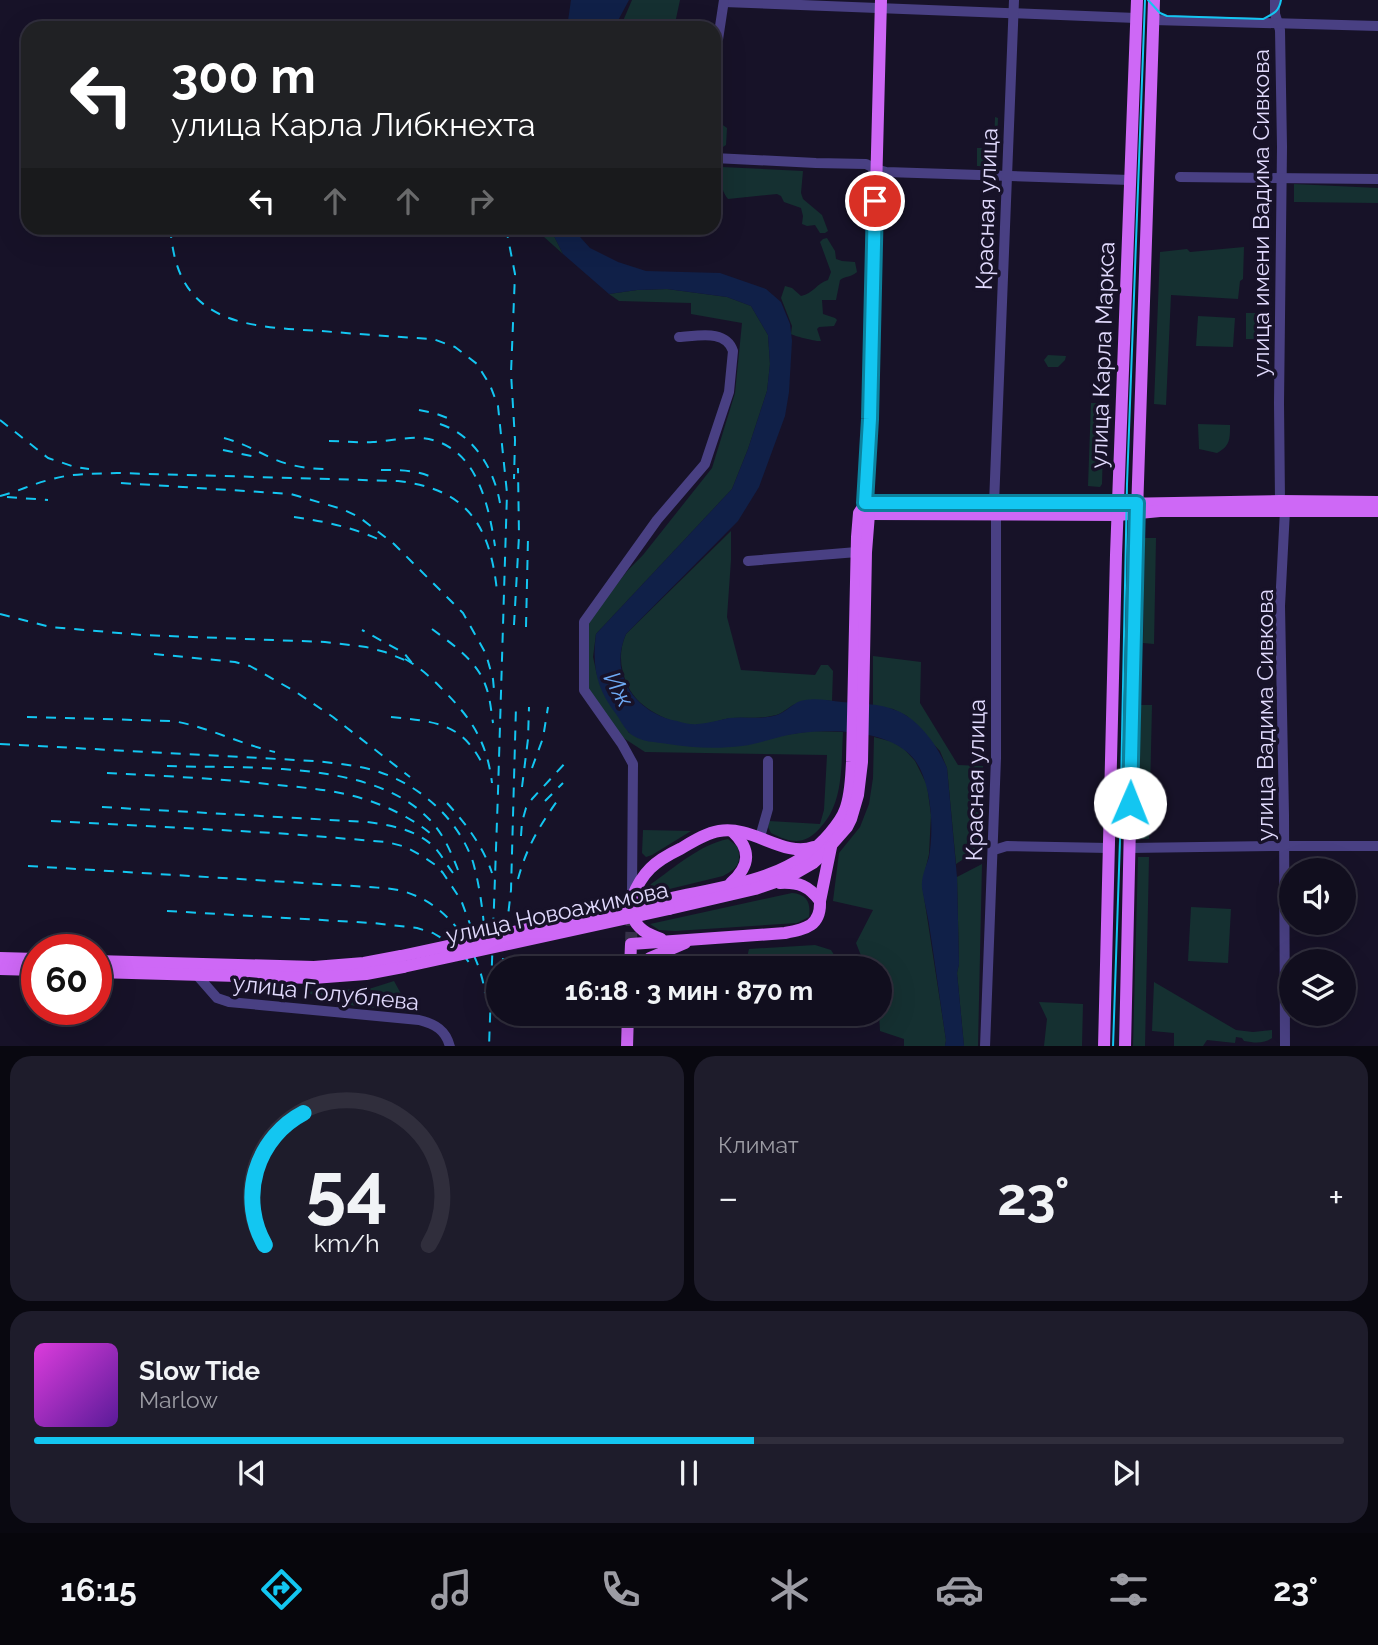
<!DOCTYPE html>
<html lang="ru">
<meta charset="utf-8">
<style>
:root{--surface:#110e1e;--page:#1e1c2b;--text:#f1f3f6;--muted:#9c9ca4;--line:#302e3c;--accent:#13c6f1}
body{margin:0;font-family:Raleway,sans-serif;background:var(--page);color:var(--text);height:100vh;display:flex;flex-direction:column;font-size:26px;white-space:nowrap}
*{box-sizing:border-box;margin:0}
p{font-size:23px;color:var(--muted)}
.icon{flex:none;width:38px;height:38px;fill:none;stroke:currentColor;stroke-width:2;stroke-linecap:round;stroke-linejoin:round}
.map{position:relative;height:1046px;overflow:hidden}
.details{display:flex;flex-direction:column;gap:10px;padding:10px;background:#090810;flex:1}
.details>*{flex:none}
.top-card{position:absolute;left:21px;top:21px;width:700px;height:214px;border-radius:21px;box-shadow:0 7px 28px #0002,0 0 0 2px var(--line);background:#202124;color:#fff;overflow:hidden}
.buttons{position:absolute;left:1279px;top:858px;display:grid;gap:14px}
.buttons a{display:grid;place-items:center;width:77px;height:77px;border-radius:50%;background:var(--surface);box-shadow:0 7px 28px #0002,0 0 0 2px var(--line);font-size:35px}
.speed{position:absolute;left:21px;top:934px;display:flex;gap:14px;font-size:35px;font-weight:700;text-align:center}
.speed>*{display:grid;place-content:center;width:91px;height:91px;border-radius:50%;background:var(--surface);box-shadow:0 7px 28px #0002,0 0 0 2px var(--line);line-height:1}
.speed .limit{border:10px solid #d22;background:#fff;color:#111}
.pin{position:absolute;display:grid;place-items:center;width:60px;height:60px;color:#fff;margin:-30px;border:4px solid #fff;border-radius:50%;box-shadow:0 2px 7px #0007}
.me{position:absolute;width:77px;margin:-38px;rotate:1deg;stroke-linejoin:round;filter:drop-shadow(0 0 5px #0008)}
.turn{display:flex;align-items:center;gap:24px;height:147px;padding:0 35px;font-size:32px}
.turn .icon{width:91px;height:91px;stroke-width:2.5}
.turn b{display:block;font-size:49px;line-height:60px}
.lanes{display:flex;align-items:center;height:66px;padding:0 35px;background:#0003;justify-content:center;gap:35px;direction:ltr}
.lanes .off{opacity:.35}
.big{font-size:52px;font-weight:700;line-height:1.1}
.details .widget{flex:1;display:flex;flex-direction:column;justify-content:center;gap:10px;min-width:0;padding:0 24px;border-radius:21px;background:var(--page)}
.details .dial{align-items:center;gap:0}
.dial svg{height:182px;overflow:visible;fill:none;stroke:var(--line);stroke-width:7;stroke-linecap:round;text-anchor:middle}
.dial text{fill:var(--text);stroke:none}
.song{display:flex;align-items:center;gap:21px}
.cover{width:84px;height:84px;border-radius:10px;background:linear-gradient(135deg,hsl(300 70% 55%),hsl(270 70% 35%))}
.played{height:7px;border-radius:4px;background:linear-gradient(90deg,var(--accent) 55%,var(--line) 55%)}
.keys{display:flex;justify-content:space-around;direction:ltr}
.heat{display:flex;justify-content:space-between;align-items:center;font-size:38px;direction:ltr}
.details .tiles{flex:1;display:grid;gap:10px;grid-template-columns:1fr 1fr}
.widget:last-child{grid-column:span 2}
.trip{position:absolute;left:486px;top:956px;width:406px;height:70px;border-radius:35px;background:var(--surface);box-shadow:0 7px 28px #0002,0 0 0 2px var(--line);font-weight:700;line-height:70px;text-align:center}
.tab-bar{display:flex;height:112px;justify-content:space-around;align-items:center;background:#07060c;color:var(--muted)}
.tab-bar .icon{width:49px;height:49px}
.tab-bar .selected{color:var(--accent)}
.tab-bar b{font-size:32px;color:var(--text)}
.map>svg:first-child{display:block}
</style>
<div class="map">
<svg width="1378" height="1047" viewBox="0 0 1378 1047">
<rect width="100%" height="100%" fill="#171228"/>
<g fill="#153031">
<path d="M632 0H680L674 28H620Z"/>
<path d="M995 117 998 118 996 167 977 166V148H983V150L987 153 990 147H994Z"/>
<path d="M714 119 727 128 726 145 723 147 714 144Z"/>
<path d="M722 167 803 171 801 193 803 199 822 215 828 231 825 233H820L815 225 807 226 802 224 803 216 801 208 784 202 781 196 777 194 728 199C721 191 720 178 722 167Z"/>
<path d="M1294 184 1378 188V203L1294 202Z"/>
<path d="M533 228H550L563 254 534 228Z"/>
<path d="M827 238 835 251 836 259 842 261 855 262 857 272C852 277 845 276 840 280L836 300H822L823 314 835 318 837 320 834 326 819 327 817 329 821 341C817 342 794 336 791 334L792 326 781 298 785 286 792 288 801 296C813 294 817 283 828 280L831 272 820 242 823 239Z"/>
<path d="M1244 247 1243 279 1240 281 1238 299 1171 295 1166 405 1154 404 1160 252 1187 249 1190 252Z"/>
<path d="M667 289 727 297 751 306 768 335 770 364 767 391 748 449 732 489 596 634 593 657 597 675 629 733 785 735 812 731 843 732C841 765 844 803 820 828 804 846 791 843 771 833L768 827 769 821 820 824 824 810 827 755 645 752 622 737 586 690 587 623 628 570 643 555 712 468 735 393 742 323 691 314V303L619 301 609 294 637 290Z"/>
<rect x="1246" y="313" width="14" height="26"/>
<path d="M1198 316 1235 318 1233 347 1196 346Z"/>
<path d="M1048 355 1066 356 1065 360 1058 367H1048L1044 360Z"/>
<path d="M1091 403H1103L1104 407 1102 484 1100 487 1088 486Z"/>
<path d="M1198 424 1230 425C1230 439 1230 446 1217 453L1199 449Z"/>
<path d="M731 531V560L727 617 741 670 815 675 821 665H828L833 671 832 701C815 700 804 698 790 707 785 710 781 714 776 715 762 719 747 717 733 718 720 719 708 725 695 725 672 725 637 708 628 686 620 669 618 652 626 634Z"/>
<path d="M1145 538H1156L1154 644 1143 643Z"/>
<path d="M873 656 921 662 920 703 958 765 983 766 982 847 956 864 947 768 940 751 907 716 893 709 873 706Z"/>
<path d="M1141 705H1152L1149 839H1137Z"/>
<path d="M874 737 893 742 904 749 915 761 927 785 931 815 929 854 922 884 946 1040 945 1046H904V1039L880 1031 879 1013H880V968H866L856 943 873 910 833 901 839 853 860 827 869 804 873 778Z"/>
<path d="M643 830 691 831 652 855 646 857 642 853Z"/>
<path d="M728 839 738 847C741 864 738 868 723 876L649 894 647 892 651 884C674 868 699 845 728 839Z"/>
<path d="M1138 857H1149L1145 1047 1133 1046Z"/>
<path d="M982 864 978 1046H964L957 973 959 964 957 877Z"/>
<path d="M792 893C807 894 811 903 809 917L797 923 675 931 659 930 650 924Z"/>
<path d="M1191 907 1231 909 1228 963 1188 961Z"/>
<path d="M815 945 831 950 836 958 833 968H751L745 966 749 949Z"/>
<path d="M394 981 411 1012 355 1006 303 992 372 988Z"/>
<path d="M1154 982 1236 1030 1253 1032 1272 1030V1038C1263 1044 1255 1043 1244 1041L1242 1038 1236 1037 1235 1043 1207 1040 1203 1046H1174V1033L1152 1031Z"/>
<path d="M1039 1002 1083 1004 1082 1046H1044L1047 1019Z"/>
</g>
<g fill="#102048">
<path d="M571 0H629L614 28H567Z"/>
<path d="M550 228H572L590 248 618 262 646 271 720 273 766 289 781 302 790 324 792 341 789 392 785 416 759 487 738 521 626 634C608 675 636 713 677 721 684 723 691 725 698 724 709 723 719 720 729 718 745 716 762 720 777 715 787 712 794 701 805 700 817 698 831 701 842 702 858 703 881 704 895 710 918 718 938 746 947 768L957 877 959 964 957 973 964 1046H945L946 1040C940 1001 935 963 929 924 927 912 924 900 922 888 921 877 926 867 929 857 934 829 932 782 914 759 889 728 825 728 788 735 773 738 758 744 742 746 718 749 691 748 668 744 655 742 642 742 632 735 625 730 621 721 616 714 596 688 592 666 596 634L732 489 748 449 767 391 770 364 768 335 751 306 727 297 667 289 637 290 609 294 563 254Z"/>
</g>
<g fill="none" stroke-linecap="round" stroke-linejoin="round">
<path stroke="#353048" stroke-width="12" stroke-dasharray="12 6" stroke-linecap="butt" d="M631 944 632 913"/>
<g stroke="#494083" stroke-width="10">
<path d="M1275 0V14L1280 30 1282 147 1279 403 1280 501"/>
<path d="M724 2 1136 18"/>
<path d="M1153 20 1378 26"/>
<path d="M714 66 724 0"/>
<path d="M714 158 816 163 866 164 876 169 886 172 1130 180"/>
<path d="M1180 177 1378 179"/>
<path d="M994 504 1014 0"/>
<path d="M748 561 857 552"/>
<path d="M760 837 768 809V761"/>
<path d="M1129 848 1273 846H1378"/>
<path d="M994 850 1007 846 1109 848"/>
<path d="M632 893 633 764 622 744 584 690V622L657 520 705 464 729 392 733 351C726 329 698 336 679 337"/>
<path d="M196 974 217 998 229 1002 419 1020C435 1024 446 1030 450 1047"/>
<path d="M985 1047 996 758V514"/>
<path d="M1285 1047 1284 815 1280 606 1285 510"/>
</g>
<g stroke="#ce68f6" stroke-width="12">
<path d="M865 504H1118L1280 501 1378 502"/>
<path d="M869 514 1118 515 1160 511H1378"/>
<path d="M731 883C751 865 751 849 732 831"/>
<path d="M780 883C799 882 809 886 820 901"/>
<path d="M632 898C642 872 655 861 680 849 692 842 706 833 719 831 753 825 783 858 814 847"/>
<path d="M667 899C724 886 790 881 830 833 836 826 842 819 845 810 851 795 851 778 852 762L857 537 859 513 865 504"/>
<path d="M669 909 755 889 787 878 813 863 825 852 847 827 851 819 858 795 862 762 866 552 869 514 865 504 870 419 881 0"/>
<path d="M632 915C637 929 647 934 661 939"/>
<path d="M0 958 37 959"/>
<path d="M96 961 314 967 364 963 401 956"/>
<path d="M630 968 631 944 785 933C806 929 821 926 820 901L831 847"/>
<path d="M639 968 650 958 685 943"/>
<path d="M0 969 37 970"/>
<path d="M96 972 313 978 366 974 403 967"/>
<path d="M627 1047 628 1013"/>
<path d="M1104 1047 1116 555 1137 0"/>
<path d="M1125 1047 1137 512 1154 0"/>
</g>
<g stroke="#13c6f1" stroke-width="2">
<path d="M1148 0 1160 13 1167 16 1263 19C1273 14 1279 12 1281 0"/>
<path d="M1113 1047 1120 840 1127 484 1145 0"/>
</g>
<g stroke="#13c6f1" stroke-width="2" stroke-dasharray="10 9" stroke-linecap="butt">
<path d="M170 228C171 236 172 245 174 254 190 328 261 327 321 331 358 334 396 337 433 339L455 347 477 364 490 385 498 406 507 493 498 792 489 1047"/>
<path d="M506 228 515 274 511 373 515 440 514 479"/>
<path d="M419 410 434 413 453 420"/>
<path d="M0 420 48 458 75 467 89 469"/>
<path d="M440 424C474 435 494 469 500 503"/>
<path d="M224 438C243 443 258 452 276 460 291 466 309 469 325 469"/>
<path d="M329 441C344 441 358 443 373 442 389 441 406 437 422 438 476 444 488 502 495 546"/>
<path d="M223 450 256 457"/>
<path d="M381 470C397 470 414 470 429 476"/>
<path d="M121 483 291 494 342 509 359 517 394 544 463 613 486 654 493 679 494 690"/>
<path d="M0 496C17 492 32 484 49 480 71 473 94 474 117 473L398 481C467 489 490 525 497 591"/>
<path d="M7 497 48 500"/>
<path d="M294 517C323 521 351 527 378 539"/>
<path d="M0 614 50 627 142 635 325 642 366 647 385 652 412 663 404 653 362 630"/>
<path d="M514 625 519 536 518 468"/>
<path d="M526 627 528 538"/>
<path d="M432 629C452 644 476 660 485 684 490 696 491 710 493 723"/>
<path d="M154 654 235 662 250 666 296 692 333 717 410 777"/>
<path d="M405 659C419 667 432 678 443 690 472 719 487 742 492 783"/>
<path d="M27 717 173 721C208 727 240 744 275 752"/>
<path d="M391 717C436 722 462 722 484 767"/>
<path d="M0 744 315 761C334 763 354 765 373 770 418 783 458 818 473 862 480 887 483 912 485 937"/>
<path d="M167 766C246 769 371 759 429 819 443 833 451 852 458 870"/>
<path d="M532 768 543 738 548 707"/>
<path d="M107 773C160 776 214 778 267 784 319 789 359 791 406 817 416 823 425 828 433 836"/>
<path d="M522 787 528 739 529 707"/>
<path d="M545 801 563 783"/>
<path d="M447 803C466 824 483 846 492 873"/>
<path d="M102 807 367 822C390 825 414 829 432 845 440 852 446 864 453 873"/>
<path d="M51 821 276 833 387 842 406 847 422 856 437 866 443 873 461 900 473 932 477 951"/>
<path d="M521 836 522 822 526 808 532 799 567 761"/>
<path d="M28 866 369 887C380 888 391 888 402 891 448 903 479 949 485 993"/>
<path d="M518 879C527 846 540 825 560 797"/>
<path d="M167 911 373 923 417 928 433 933 458 948 471 965"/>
<path d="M502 968 511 890 516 706"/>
</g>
<g stroke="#ce68f6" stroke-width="12">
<path d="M401 956 667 899"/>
<path d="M403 967 669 909"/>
</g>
</g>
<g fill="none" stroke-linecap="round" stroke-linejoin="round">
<defs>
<path id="route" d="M875 201 870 419 865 503H1137L1130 803"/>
</defs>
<use href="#route" stroke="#0c819d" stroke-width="18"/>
<use href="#route" stroke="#13c6f1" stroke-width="12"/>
</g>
<g text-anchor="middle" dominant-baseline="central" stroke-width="7" stroke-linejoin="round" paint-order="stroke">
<g font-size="23" fill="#e1dafd" stroke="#171228">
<text transform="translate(986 209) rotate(-88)">Красная улица</text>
<text transform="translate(1260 213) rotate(-90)">улица имени Вадима Сивкова</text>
<text transform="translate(1102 355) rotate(-88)">улица Карла Маркса</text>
<text transform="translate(1264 715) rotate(-90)">улица Вадима Сивкова</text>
<text transform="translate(975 780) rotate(-89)">Красная улица</text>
<text transform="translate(557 912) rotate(-12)">улица Новоажимова</text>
<text transform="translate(326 992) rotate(6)">улица Голублева</text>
</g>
<g font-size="24" font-style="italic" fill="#6fabf6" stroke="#171228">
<text transform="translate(619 689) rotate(61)">Иж</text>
</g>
</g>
</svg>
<div class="buttons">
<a><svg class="icon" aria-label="sound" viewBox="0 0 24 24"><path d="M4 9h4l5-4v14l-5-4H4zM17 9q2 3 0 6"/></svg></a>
<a><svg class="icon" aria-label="layers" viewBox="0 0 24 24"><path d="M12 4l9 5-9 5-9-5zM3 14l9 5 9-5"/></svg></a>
</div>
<div class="speed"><div class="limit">60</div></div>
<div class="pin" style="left:875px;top:201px;background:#d93025"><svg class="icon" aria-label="arrive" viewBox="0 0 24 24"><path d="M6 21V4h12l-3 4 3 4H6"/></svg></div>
<svg class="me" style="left:1130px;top:803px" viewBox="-20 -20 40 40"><circle r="19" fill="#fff"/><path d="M0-13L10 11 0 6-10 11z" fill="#13c6f1"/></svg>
<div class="trip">16:18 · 3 мин · 870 m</div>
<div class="top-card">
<div class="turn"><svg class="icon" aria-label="left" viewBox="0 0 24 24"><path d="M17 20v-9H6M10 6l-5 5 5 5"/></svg><div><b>300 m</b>улица Карла Либкнехта</div></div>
<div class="lanes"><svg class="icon" aria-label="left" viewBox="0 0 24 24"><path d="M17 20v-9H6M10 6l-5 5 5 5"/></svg><svg class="icon off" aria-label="ahead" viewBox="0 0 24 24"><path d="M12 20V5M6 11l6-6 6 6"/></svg><svg class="icon off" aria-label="ahead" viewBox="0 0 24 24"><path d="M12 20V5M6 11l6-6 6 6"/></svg><svg class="icon off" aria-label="right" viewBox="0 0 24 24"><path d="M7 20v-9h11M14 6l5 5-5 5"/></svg></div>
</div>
</div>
<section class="details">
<div class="tiles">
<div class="widget dial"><svg viewBox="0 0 100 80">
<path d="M14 69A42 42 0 1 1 86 69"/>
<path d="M14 69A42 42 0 0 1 31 11" stroke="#13c6f1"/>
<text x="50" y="56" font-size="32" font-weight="700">54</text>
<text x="50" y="72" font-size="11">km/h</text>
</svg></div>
<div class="widget"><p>Климат</p>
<div class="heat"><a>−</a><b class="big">23°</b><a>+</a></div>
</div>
<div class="widget">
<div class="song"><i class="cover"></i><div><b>Slow Tide</b><p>Marlow</p></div></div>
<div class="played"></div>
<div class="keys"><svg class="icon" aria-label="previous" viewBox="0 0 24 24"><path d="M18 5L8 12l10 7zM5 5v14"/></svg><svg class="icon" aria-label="pause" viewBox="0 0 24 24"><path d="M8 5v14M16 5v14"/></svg><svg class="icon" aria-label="next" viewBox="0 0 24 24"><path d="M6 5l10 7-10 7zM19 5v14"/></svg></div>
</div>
</div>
</section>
<nav class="tab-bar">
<b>16:15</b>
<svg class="icon selected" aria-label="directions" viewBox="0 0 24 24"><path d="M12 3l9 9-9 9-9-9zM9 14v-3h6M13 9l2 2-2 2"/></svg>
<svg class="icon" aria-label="music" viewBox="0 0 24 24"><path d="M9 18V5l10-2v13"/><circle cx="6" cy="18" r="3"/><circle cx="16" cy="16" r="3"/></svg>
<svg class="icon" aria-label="phone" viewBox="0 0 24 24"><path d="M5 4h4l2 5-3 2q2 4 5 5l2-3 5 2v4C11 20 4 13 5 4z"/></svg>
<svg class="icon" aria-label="climate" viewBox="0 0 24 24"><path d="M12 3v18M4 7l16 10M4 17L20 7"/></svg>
<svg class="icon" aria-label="car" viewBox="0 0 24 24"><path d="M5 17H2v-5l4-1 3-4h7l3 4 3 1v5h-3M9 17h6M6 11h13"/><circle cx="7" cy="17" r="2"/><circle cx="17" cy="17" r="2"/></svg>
<svg class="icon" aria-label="filters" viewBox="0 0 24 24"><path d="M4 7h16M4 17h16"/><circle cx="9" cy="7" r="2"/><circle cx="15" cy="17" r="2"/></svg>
<b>23°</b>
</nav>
